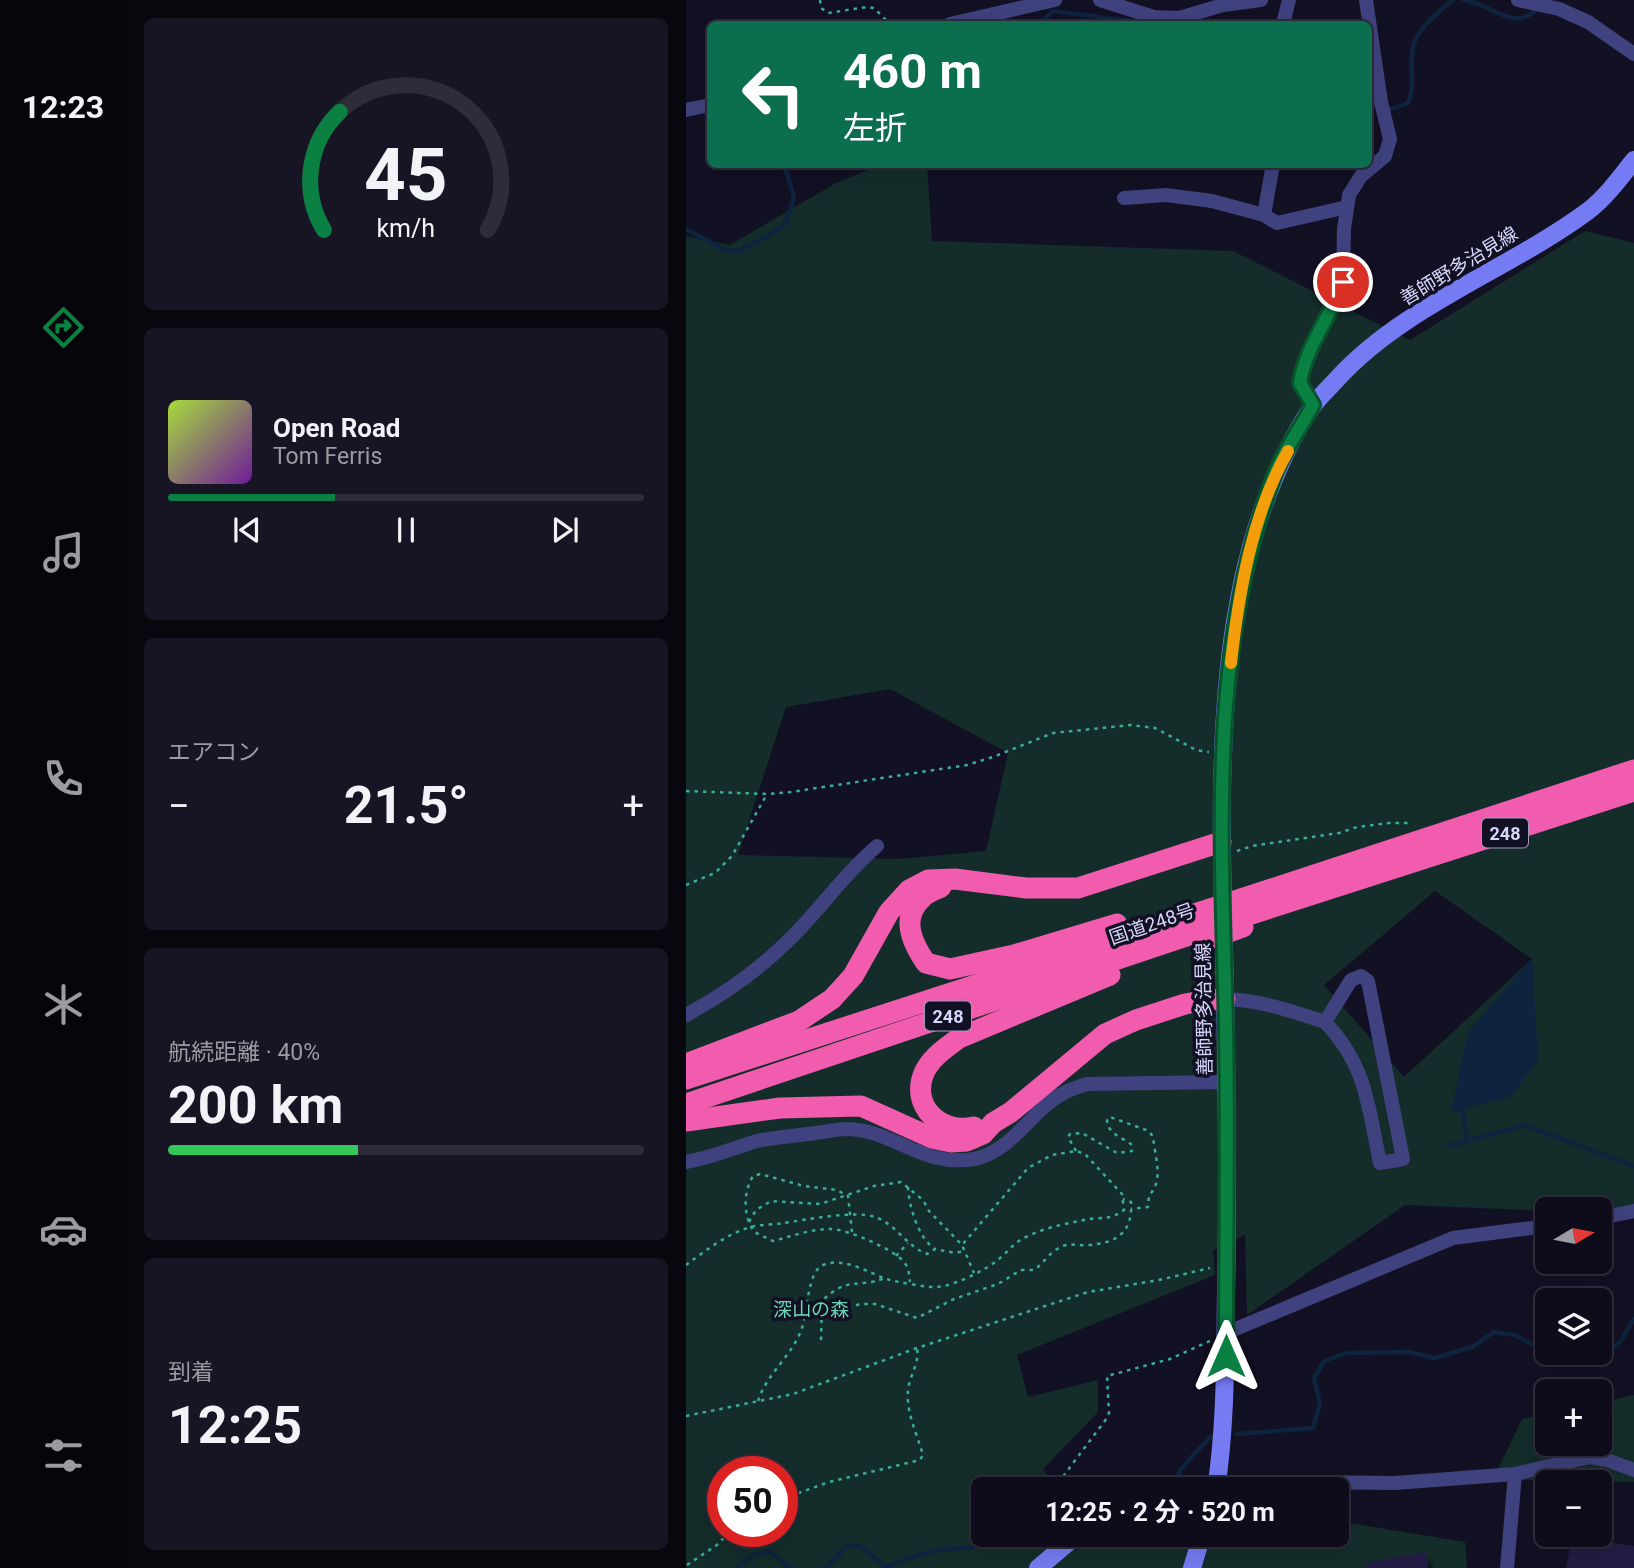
<!DOCTYPE html>
<html lang="ja">
<meta charset="utf-8">
<style>
:root{--surface:#0e0c1a;--page:#171523;--text:#f1f3f6;--muted:#9b9ba2;--line:#2e2c39;--accent:#0b8043}
body{margin:0;font-family:Roboto,"Noto Sans JP",sans-serif;background:var(--page);color:var(--text);height:100vh;display:flex;flex-direction:column;font-size:26px;white-space:nowrap}
*{box-sizing:border-box;margin:0}
p{font-size:23px;color:var(--muted)}
.icon{flex:none;width:38px;height:38px;fill:none;stroke:currentColor;stroke-width:2;stroke-linecap:round;stroke-linejoin:round}
.map{position:relative;flex:1;overflow:hidden}
.panel{display:flex;flex-direction:column;gap:18px;padding:18px;background:#08070e;width:560px}
.panel>*{flex:none}
.guide{position:absolute;left:21px;top:21px;width:665px;height:147px;border-radius:10px;box-shadow:0 7px 28px #0002,0 0 0 2px var(--line);background:#0b6e4f;color:#fff;overflow:hidden}
.needle{width:46px;rotate:80deg}
.buttons{position:absolute;left:849px;top:1197px;display:grid;gap:14px}
.buttons a{display:grid;place-items:center;width:77px;height:77px;border-radius:10px;background:var(--surface);box-shadow:0 7px 28px #0002,0 0 0 2px var(--line);font-size:35px}
.speed{position:absolute;left:21px;top:1456px;display:flex;gap:14px;font-size:35px;font-weight:700;text-align:center}
.speed>*{display:grid;place-content:center;width:91px;height:91px;border-radius:50%;background:var(--surface);box-shadow:0 7px 28px #0002,0 0 0 2px var(--line);line-height:1}
.speed .limit{border:10px solid #d22;background:#fff;color:#111}
.pin{position:absolute;display:grid;place-items:center;width:60px;height:60px;color:#fff;margin:-30px;border:4px solid #fff;border-radius:50%;box-shadow:0 2px 7px #0007}
.me{position:absolute;width:77px;margin:-38px;rotate:0deg;stroke-linejoin:round;filter:drop-shadow(0 0 5px #0008)}
.turn{display:flex;align-items:center;gap:24px;height:147px;padding:0 21px;font-size:32px}
.turn .icon{width:91px;height:91px;stroke-width:2.5}
.turn b{display:block;font-size:49px;line-height:60px}
.big{font-size:52px;font-weight:700;line-height:1.1}
.panel .card{flex:1;display:flex;flex-direction:column;justify-content:center;gap:10px;min-width:0;padding:0 24px;border-radius:10px;background:var(--page)}
.panel .dial{align-items:center;gap:0}
.dial svg{height:182px;overflow:visible;fill:none;stroke:var(--line);stroke-width:7;stroke-linecap:round;text-anchor:middle}
.dial text{fill:var(--text);stroke:none}
.song{display:flex;align-items:center;gap:21px}
.cover{width:84px;height:84px;border-radius:10px;background:linear-gradient(135deg,hsl(80 70% 55%),hsl(280 70% 35%))}
.played{height:7px;border-radius:4px;background:linear-gradient(90deg,var(--accent) 35%,var(--line) 35%)}
.keys{display:flex;justify-content:space-around;direction:ltr}
.heat{display:flex;justify-content:space-between;align-items:center;font-size:38px;direction:ltr}
.charge{height:10px;border-radius:5px;background:linear-gradient(90deg,#34c759 40%,var(--line) 0)}
.trip{position:absolute;left:285px;top:1477px;width:378px;height:70px;border-radius:10px;background:var(--surface);box-shadow:0 7px 28px #0002,0 0 0 2px var(--line);font-weight:700;line-height:70px;text-align:center}
main{display:flex;flex:1;min-height:0}
.tabs{display:flex;flex-direction:column;width:126px;justify-content:space-around;align-items:center;background:#06050a;color:var(--muted)}
.tabs .icon{width:49px;height:49px}
.tabs .active{color:var(--accent)}
.tabs b{font-size:32px;color:var(--text)}
.map>svg:first-child{display:block}
</style>
<main>
<nav class="tabs">
<b>12:23</b>
<svg class="icon active" aria-label="directions" viewBox="0 0 24 24"><path d="M12 3l9 9-9 9-9-9zM9 14v-3h6M13 9l2 2-2 2"/></svg>
<svg class="icon" aria-label="music" viewBox="0 0 24 24"><path d="M9 18V5l10-2v13"/><circle cx="6" cy="18" r="3"/><circle cx="16" cy="16" r="3"/></svg>
<svg class="icon" aria-label="phone" viewBox="0 0 24 24"><path d="M5 4h4l2 5-3 2q2 4 5 5l2-3 5 2v4C11 20 4 13 5 4z"/></svg>
<svg class="icon" aria-label="climate" viewBox="0 0 24 24"><path d="M12 3v18M4 7l16 10M4 17L20 7"/></svg>
<svg class="icon" aria-label="car" viewBox="0 0 24 24"><path d="M5 17H2v-5l4-1 3-4h7l3 4 3 1v5h-3M9 17h6M6 11h13"/><circle cx="7" cy="17" r="2"/><circle cx="17" cy="17" r="2"/></svg>
<svg class="icon" aria-label="filters" viewBox="0 0 24 24"><path d="M4 7h16M4 17h16"/><circle cx="9" cy="7" r="2"/><circle cx="15" cy="17" r="2"/></svg>
</nav>
<section class="panel">
<div class="card dial"><svg viewBox="0 0 100 80">
<path d="M14 69A42 42 0 1 1 86 69"/>
<path d="M14 69A42 42 0 0 1 21 17" stroke="#0b8043"/>
<text x="50" y="56" font-size="32" font-weight="700">45</text>
<text x="50" y="72" font-size="11">km/h</text>
</svg></div>
<div class="card">
<div class="song"><i class="cover"></i><div><b>Open Road</b><p>Tom Ferris</p></div></div>
<div class="played"></div>
<div class="keys"><svg class="icon" aria-label="previous" viewBox="0 0 24 24"><path d="M18 5L8 12l10 7zM5 5v14"/></svg><svg class="icon" aria-label="pause" viewBox="0 0 24 24"><path d="M8 5v14M16 5v14"/></svg><svg class="icon" aria-label="next" viewBox="0 0 24 24"><path d="M6 5l10 7-10 7zM19 5v14"/></svg></div>
</div>
<div class="card"><p>エアコン</p>
<div class="heat"><a>−</a><b class="big">21.5°</b><a>+</a></div>
</div>
<div class="card"><p>航続距離 · 40%</p><b class="big">200 km</b><div class="charge"></div></div>
<div class="card"><p>到着</p><b class="big">12:25</b></div>
</section>
<div class="map">
<svg width="948" height="1568" viewBox="0 0 948 1568">
<defs>
<filter id="shadow"><feDropShadow dx="4.5" dy="8" stdDeviation="2" flood-color="#0009"/></filter>
</defs>
<rect width="100%" height="100%" fill="#121023"/>
<g fill="#142d2a" fill-rule="evenodd">
<path d="M195 165H241L246 241 547 251 724 340 899 231 948 243V1214L914 1212V1209L861 1211 719 1205 561 1315 559 1235 527 1250 529 1275 331 1355 342 1397 412 1380V1412L357 1469 370 1489H298V1535H454L469 1538 517 1535H651V1525L669 1524 779 1542 781 1568H0V236L44 245 150 183ZM204 689 322 753 300 851 212 859 52 855 100 707ZM749 891 846 959 718 1077 638 985ZM37 1472H96V1531H37Z"/>
<path d="M948 1395V1482L807 1479 836 1419 861 1414V1444H914V1402Z"/>
</g>
<path fill="#0e233e" d="M846 958 852 1061 824 1097 765 1112 782 1032Z"/>
<g fill="none" stroke-linecap="round" stroke-linejoin="round">
<g stroke="#0e233e" stroke-width="4.5">
<path d="M777 0C805 3 824 31 850 11"/>
<path d="M345 24 355 22 367 11 470 24"/>
<path d="M682 106 706 109 722 103C730 84 723 66 727 47 731 28 753 12 767 0"/>
<path d="M0 229 39 250 53 251 87 233 100 222 108 197 98 164"/>
<path d="M776 1109 781 1141"/>
<path d="M763 1146 838 1125 948 1166"/>
<path d="M551 1434 627 1428 634 1404 628 1378 638 1361 660 1353 722 1352 749 1358 786 1347 808 1332 829 1335 879 1363 900 1361 915 1356 934 1342 948 1319"/>
<path d="M422 1489H440"/>
<path d="M473 1489 489 1483 494 1470 523 1438 526 1437"/>
<path d="M51 1568 65 1556 82 1551 105 1568"/>
<path d="M140 1568 161 1546H174L200 1567C216 1561 232 1554 248 1551 268 1546 298 1553 312 1535"/>
</g>
</g>
<g fill="#231e43" filter="url(#shadow)">
<path d="M886 1537 948 1546V1568H880Z"/>
<path d="M740 1552 742 1568H682L681 1562Z"/>
</g>
<g fill="none" stroke-linecap="round" stroke-linejoin="round">
<g stroke="#39ac9c" stroke-width="2.5" stroke-dasharray="3.5 5" stroke-linecap="butt">
<path d="M134 0 135 8 142 13 181 7 188 8 204 24"/>
<path d="M0 791 81 794 105 792 281 765 307 757 367 733 445 725 469 728 510 750 523 752"/>
<path d="M551 851 566 846 653 833 671 827 703 823H726"/>
<path d="M0 885 29 873 46 856 81 794"/>
<path d="M390 1151 382 1137 384 1134 396 1133 431 1153 446 1151V1145C436 1137 421 1134 421 1119L424 1117 463 1131 467 1137C469 1156 478 1182 463 1195L462 1207 445 1209"/>
<path d="M222 1187C223 1206 232 1238 249 1249"/>
<path d="M63 1222 70 1210 85 1201 134 1204 188 1186 215 1182 237 1200 243 1211 276 1245 288 1273"/>
<path d="M166 1232 162 1196 151 1190 118 1186 74 1174 67 1176C57 1193 57 1215 68 1232L87 1241C106 1236 125 1229 145 1229 161 1229 209 1250 218 1262 223 1268 223 1275 224 1282"/>
<path d="M210 1256 222 1243"/>
<path d="M0 1265C19 1251 42 1233 65 1227 75 1224 87 1225 97 1223 119 1220 169 1210 189 1217 210 1224 220 1246 241 1254L249 1249 269 1253 279 1251"/>
<path d="M146 1314 174 1304H189L231 1318 268 1299 312 1284 335 1270H348C357 1264 363 1253 373 1248 382 1242 391 1246 400 1245 430 1244 447 1233 445 1202L437 1199"/>
<path d="M135 1340 136 1301C163 1275 170 1289 199 1278"/>
<path d="M72 1401C81 1373 107 1355 116 1328 122 1312 121 1272 137 1265 158 1256 184 1274 204 1280 212 1282 243 1288 251 1287 268 1286 300 1270 313 1259 324 1250 329 1241 342 1236 361 1227 383 1223 403 1219 419 1217 424 1220 438 1210L436 1194 399 1154 390 1151 366 1155 342 1168 276 1245"/>
<path d="M0 1416 107 1394 231 1348 402 1292 473 1280 524 1268"/>
<path d="M372 1483 421 1418 423 1413 421 1376 484 1359 524 1341"/>
<path d="M96 1499 143 1482 234 1460 237 1455C231 1434 220 1412 222 1391 223 1376 234 1363 231 1348"/>
<path d="M1 1565 31 1545 44 1531"/>
</g>
<g stroke="#3f427e" stroke-width="14">
<path d="M414 0 468 17 493 18 537 5 575 0"/>
<path d="M832 0 873 9 902 22 948 54"/>
<path d="M264 24 369 0"/>
<path d="M597 24 603 0"/>
<path d="M0 110 24 105"/>
<path d="M587 164 578 215 591 223 661 207"/>
<path d="M438 198 480 195 526 201 578 215"/>
<path d="M627 405 613 383 616 368 650 302 657 282 658 229 663 195 675 176 699 156 704 139 695 102 680 0"/>
<path d="M539 999C573 1000 606 1011 639 1022L665 980 675 976 682 981 717 1159 694 1163C682 1106 681 1066 639 1022"/>
<path d="M0 1015C39 994 74 969 105 938 135 908 159 873 191 846"/>
<path d="M0 1162C25 1158 47 1148 71 1141 90 1137 110 1136 129 1133 140 1132 151 1129 161 1129 208 1130 236 1168 288 1159 319 1153 337 1125 359 1106 372 1094 385 1089 401 1084L541 1082"/>
<path d="M914 1218 948 1211"/>
<path d="M540 1333 767 1238 861 1226"/>
<path d="M544 1489 612 1482 709 1483 829 1474 903 1457 921 1460 948 1470"/>
<path d="M821 1568 829 1474"/>
</g>
<g stroke="#757cf3" stroke-width="18">
<path d="M530 1489C540 1424 539 1359 540 1293 542 1192 541 1091 539 990 535 804 519 568 626 407 633 397 643 388 651 379 719 305 822 270 902 211 920 197 934 178 948 160"/>
<path d="M352 1568 391 1535"/>
<path d="M506 1568 516 1535"/>
</g>
<g stroke="#f15caf" stroke-width="21">
<path d="M255 887C249 890 240 893 236 898 214 918 226 943 240 963L264 969 328 955 431 924"/>
<path d="M555 899 948 770"/>
<path d="M556 917 948 791"/>
<path d="M0 1064 113 1021 146 999 167 976 203 912 223 890 242 880 269 879 340 888H392L535 842"/>
<path d="M0 1079 524 909"/>
<path d="M0 1104 524 928"/>
<path d="M0 1121 94 1108 175 1106 246 1138 265 1142 281 1141 297 1134 307 1123 325 1112 419 1034 450 1020 499 1004 521 1000 539 999"/>
<path d="M288 1127C255 1135 224 1106 238 1073 245 1057 260 1048 273 1038L424 975"/>
</g>
<g stroke="#f15caf" stroke-width="21">
<path d="M524 909 555 899"/>
<path d="M524 939 557 927"/>
</g>
</g>
<g fill="none" stroke-linecap="round" stroke-linejoin="round">
<defs>
<path id="route" d="M540 1356C540 1246 542 1137 540 1028 536 845 521 653 587 479 596 453 614 429 627 405L614 383C619 348 645 316 657 282"/>
</defs>
<use href="#route" stroke="#07532c" stroke-width="18"/>
<use href="#route" stroke="#0b8043" stroke-width="12"/>
<path stroke="#f59e0b" stroke-width="12" d="M545 663C553 591 566 514 602 451"/>
</g>
<g text-anchor="middle" dominant-baseline="central" stroke-width="7" stroke-linejoin="round" paint-order="stroke">
<g fill="#121023" stroke="#9c9bba" stroke-width="2">
<rect x="796" y="818.5" width="46" height="29" rx="5"/>
<rect x="239" y="1001.5" width="46" height="29" rx="5"/>
</g>
<g font-size="18" font-weight="bold" fill="#d7d6fb">
<text x="819" y="833">248</text>
<text x="262" y="1016">248</text>
</g>
<g font-size="19" fill="#d7d6fb" stroke="#121023">
<text transform="translate(773 266) rotate(-31)">善師野多治見線</text>
<text transform="translate(466 924) rotate(-19)">国道248号</text>
<text transform="translate(518 1009) rotate(-91)">善師野多治見線</text>
</g>
<g font-size="19" fill="#68d6b2" stroke="#121023">
<text x="125" y="1309">深山の森</text>
</g>
</g>
</svg>
<div class="buttons">
<a><svg class="needle" viewBox="-14 -14 28 28"><path d="M0-13l5 13h-10z" fill="#e53935"/><path d="M0 13l5-13h-10z" fill="#9b9ba2"/></svg></a>
<a><svg class="icon" aria-label="layers" viewBox="0 0 24 24"><path d="M12 4l9 5-9 5-9-5zM3 14l9 5 9-5"/></svg></a>
<a>+</a>
<a>−</a>
</div>
<div class="speed"><div class="limit">50</div></div>
<div class="pin" style="left:657px;top:282px;background:#d93025"><svg class="icon" aria-label="arrive" viewBox="0 0 24 24"><path d="M6 21V4h12l-3 4 3 4H6"/></svg></div>
<svg class="me" style="left:540px;top:1356px" viewBox="-20 -20 40 40"><path d="M0-17L14 15 0 8-14 15z" fill="#0b8043" stroke="#fff" stroke-width="4"/></svg>
<div class="trip">12:25 · 2 分 · 520 m</div>
<div class="guide">
<div class="turn"><svg class="icon" aria-label="left" viewBox="0 0 24 24"><path d="M17 20v-9H6M10 6l-5 5 5 5"/></svg><div><b>460 m</b>左折</div></div>
</div>
</div>
</main>
